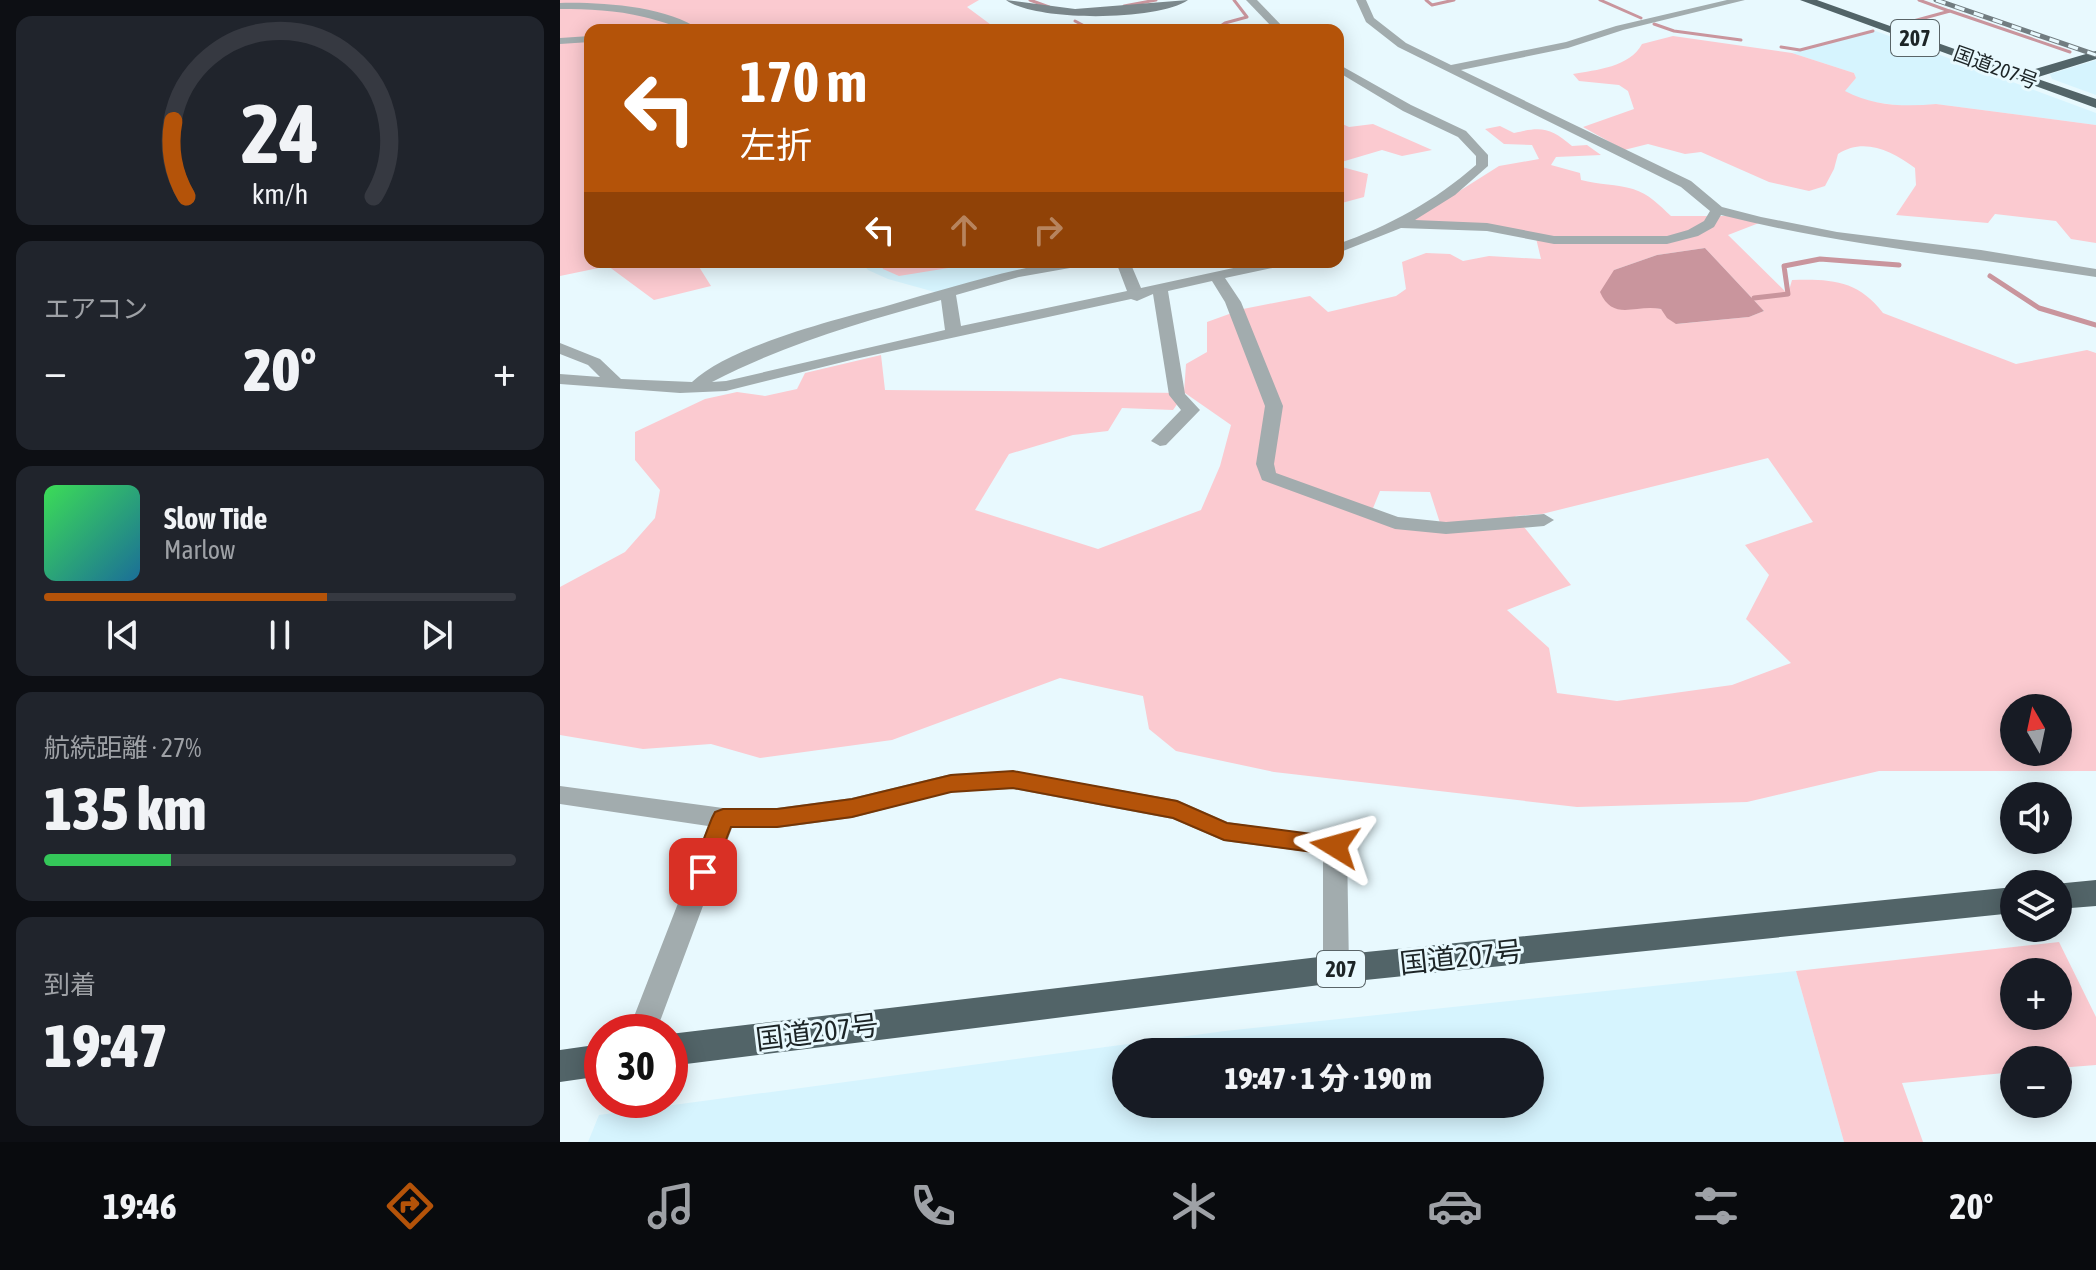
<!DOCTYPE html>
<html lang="ja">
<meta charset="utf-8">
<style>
:root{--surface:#171b24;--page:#20242c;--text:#f1f3f6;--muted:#9ea1a6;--line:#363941;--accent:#b45309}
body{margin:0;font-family:"Asap Condensed","Noto Sans JP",sans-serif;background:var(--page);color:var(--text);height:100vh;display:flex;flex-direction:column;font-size:30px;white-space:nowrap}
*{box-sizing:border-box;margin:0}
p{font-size:26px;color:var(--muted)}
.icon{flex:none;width:44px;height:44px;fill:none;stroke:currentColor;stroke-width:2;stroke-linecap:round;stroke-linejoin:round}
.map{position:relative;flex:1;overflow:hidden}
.panel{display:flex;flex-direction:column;gap:16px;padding:16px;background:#0d0f14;width:560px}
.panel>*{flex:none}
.top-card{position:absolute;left:24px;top:24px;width:760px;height:244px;border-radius:16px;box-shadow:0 4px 20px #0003;background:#b45309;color:#fff;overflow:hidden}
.needle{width:52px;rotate:351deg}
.fabs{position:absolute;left:1440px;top:694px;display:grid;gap:16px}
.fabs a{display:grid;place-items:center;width:72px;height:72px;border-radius:50%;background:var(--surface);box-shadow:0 4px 20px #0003;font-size:40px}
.speed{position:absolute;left:24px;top:1014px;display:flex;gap:16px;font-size:40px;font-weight:700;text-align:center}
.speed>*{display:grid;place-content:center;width:104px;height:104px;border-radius:50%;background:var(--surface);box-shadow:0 4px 20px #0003;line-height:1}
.speed .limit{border:12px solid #d22;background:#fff;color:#111}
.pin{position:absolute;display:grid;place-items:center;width:68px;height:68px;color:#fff;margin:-34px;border-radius:16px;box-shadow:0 4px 12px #0006}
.me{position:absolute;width:88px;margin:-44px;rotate:278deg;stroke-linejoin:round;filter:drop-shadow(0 0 6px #0008)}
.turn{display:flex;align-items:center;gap:28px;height:168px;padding:0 24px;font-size:36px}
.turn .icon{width:104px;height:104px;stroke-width:2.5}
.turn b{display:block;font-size:56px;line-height:68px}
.lanes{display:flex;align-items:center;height:76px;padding:0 24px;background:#0003;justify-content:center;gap:40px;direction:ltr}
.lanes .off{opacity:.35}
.big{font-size:60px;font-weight:800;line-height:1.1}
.panel .card{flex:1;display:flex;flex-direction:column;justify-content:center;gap:12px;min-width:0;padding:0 28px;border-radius:16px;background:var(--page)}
.panel .dial{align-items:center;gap:0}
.dial svg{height:208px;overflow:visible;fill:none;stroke:var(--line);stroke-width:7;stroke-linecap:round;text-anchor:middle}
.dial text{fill:var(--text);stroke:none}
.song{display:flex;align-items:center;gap:24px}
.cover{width:96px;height:96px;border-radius:12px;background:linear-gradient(135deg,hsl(130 70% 55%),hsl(200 70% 35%))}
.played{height:8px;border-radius:4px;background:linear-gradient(90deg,var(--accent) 60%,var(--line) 60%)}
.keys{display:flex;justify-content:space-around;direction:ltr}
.heat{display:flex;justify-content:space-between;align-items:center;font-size:44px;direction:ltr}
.charge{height:12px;border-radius:6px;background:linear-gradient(90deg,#34c759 27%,var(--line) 0)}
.trip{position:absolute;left:552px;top:1038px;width:432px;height:80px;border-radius:40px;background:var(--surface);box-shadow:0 4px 20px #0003;font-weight:800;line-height:80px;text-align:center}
.tabs{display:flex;height:128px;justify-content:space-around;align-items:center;background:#090b0e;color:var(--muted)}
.tabs .icon{width:56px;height:56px}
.tabs .selected{color:var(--accent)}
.tabs b{font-size:36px;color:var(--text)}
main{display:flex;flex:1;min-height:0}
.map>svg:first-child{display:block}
</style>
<main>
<section class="panel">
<div class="card dial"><svg viewBox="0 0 100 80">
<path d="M14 69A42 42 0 1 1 86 69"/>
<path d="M14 69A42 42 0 0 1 9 40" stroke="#b45309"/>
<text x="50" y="56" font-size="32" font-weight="700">24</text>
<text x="50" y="72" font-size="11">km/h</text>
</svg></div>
<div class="card"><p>エアコン</p>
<div class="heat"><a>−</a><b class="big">20°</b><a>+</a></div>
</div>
<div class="card">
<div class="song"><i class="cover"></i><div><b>Slow Tide</b><p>Marlow</p></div></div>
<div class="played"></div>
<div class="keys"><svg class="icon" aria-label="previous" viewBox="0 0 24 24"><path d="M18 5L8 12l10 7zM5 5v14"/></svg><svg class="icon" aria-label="pause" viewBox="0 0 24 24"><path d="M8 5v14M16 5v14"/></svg><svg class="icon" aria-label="next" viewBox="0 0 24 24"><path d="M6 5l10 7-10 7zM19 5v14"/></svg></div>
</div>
<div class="card"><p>航続距離 · 27%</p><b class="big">135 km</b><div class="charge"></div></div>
<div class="card"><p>到着</p><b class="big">19:47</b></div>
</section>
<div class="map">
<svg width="1536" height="1142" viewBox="0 0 1536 1142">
<rect width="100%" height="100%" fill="#e8f9fe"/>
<g fill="#d6f4fe" fill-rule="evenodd">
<path d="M1313 30 1536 113V125L1376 104 1350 107 1300 100 1284 91 1296 78 1294 73 1232 53Z"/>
<path d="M1536 60V95L1492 79 1490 74Z"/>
<path d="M301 262H469L471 266 382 294 328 279 308 270Z"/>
<path d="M1236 971 1284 1142H28L39 1115 665 1031ZM566 1052H970V1104H566Z"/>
</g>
<g fill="#fbcad0" fill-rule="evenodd">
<path d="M0 0H419L407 7 438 30H30V262H136L151 286 94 300 48 266 0 276Z"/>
<path d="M1113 36 1232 53 1294 73 1296 78 1285 91C1313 106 1345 107 1376 104L1536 125V243L1511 239 1496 221 1435 214 1428 223 1336 215 1356 185 1355 168C1332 151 1304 137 1278 154L1274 169 1265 186 1249 191 1209 182 1141 152 1125 154 1088 144 1064 150 1023 127 1074 109 1068 91 1059 85 1019 81 1013 74C1036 70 1070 67 1082 44Z"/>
<path d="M778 122 789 127 813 124 872 150 842 156 822 150 778 163Z"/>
<path d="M940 126 954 133C982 126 991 128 1012 146L1027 145 1041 155 996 157 991 165 1020 173 1021 180C1039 185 1057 184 1073 189 1089 194 1099 205 1111 216H1168L1199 223 1168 235 1228 294 1232 280C1271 279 1298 280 1323 313L1456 364 1527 350 1536 353V771H1319L1187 802 1017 807 714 772 616 751 589 729 583 696 500 678 332 740 200 758 151 744 83 749 0 735V587L65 552 95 518 100 490 75 460V432L145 399 177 392 205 396 237 389 245 373 321 355 325 390 624 393 626 364 647 352V322L683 309 750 296 768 312 836 296 846 289 842 262 866 253 890 254 903 261 929 256 981 259 975 234 852 221 939 166 979 159 972 145 944 144 925 129ZM1145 248 1204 311 1189 317 1117 324 1101 309 1086 306 1054 270 1097 255ZM625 393 671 425 660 466 641 510 538 549 415 510 449 454 513 435 548 431 562 408 613 410ZM1208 458 1253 522 1185 545 1209 575 1186 619 1231 663 1172 685 1057 701 997 693 989 648 947 610 1011 585 955 516 982 514ZM820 491 870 492 880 523 809 518ZM1454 708H1498V752H1454Z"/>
<path d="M778 166 808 174 804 197 778 204Z"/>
<path d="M320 262H418L419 263 339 276 323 269Z"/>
<path d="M1499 942 1536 1017V1065L1498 1068V1060H1454V1072L1342 1083 1363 1142H1284L1236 971ZM1454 972H1498V1016H1454Z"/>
</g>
<path fill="#c9959d" d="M1145 248 1204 311 1189 317 1116 324 1107 318 1101 309C1075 304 1053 322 1040 292L1054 270 1097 255Z"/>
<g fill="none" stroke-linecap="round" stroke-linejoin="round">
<g stroke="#c9959d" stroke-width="3">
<path d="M470 0 489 7"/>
<path d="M866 0 872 5 894 0"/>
<path d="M1040 0 1081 18"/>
<path d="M1359 0 1389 11"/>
<path d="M564 6 596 0"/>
<path d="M515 21 532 30"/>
<path d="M1094 24 1114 31 1181 40"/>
<path d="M1335 26 1390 11 1510 52"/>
<path d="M655 30 665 23 687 17 674 0"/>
<path d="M1221 47 1240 50 1313 31"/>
</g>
<g stroke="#c9959d" stroke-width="5">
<path d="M1430 276 1479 308 1536 325"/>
<path d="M1194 298 1228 294 1224 266 1260 259 1339 265"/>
</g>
<g fill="#a2acae" fill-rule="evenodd">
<path d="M686 0H697L726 30H715Z"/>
<path d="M796 0H806L814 18 846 43 891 65 1006 42 1056 26 1167 0H1185L1063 30 1008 48 901 70 1131 181 1162 207 1201 217 1277 232 1421 250 1536 269V277C1411 257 1284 246 1161 215L1154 227 1138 236 1107 244H994L927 231 841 228 778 253V244C829 226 875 201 916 165V156L898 137 843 111 778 72V64L851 105 906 131 928 155V166L895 195 855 220 927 223 994 236H1107L1128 230 1144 221 1150 211 1121 187 838 47 806 22Z"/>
<path d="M0 3C40 2 107 6 140 30 120 30 103 21 84 17 56 10 28 9 0 9Z"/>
<path d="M30 36V42L0 44V38Z"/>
<path d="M496 262H529L527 265 459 277 396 295 401 326 567 291 556 262H570L581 288 701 262H728L726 265 665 278 681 302 723 406 714 464 716 473 838 517 886 522 984 514 994 520 984 526 886 534 835 529 702 480 696 464 705 406 665 302 652 281 608 291 625 394 640 410 606 445 600 446 591 441 621 410 609 395 593 294 577 301 571 299 295 359 166 391 120 393 0 384V374L40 377 28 365 0 354V343L40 359 61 379 132 382C169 346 278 319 330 305 385 289 440 272 496 262ZM381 300 385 330 166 381 152 382C225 344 302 322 381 300Z"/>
<path d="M453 771 617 800 667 822 784 839 787 846 789 969 786 977 776 981 766 977 763 969V854L664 841 613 819 453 789 391 792 292 818 217 828H172L96 1032H68L148 826 0 804V786L163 808H217L292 798 391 774Z"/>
</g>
<path fill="#7b888c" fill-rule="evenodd" d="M446 0 515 9 628 0C598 21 476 22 446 0Z"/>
<g fill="#526468" fill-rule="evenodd">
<path d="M1240 0H1257L1462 73 1536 51V59L1475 78 1536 99V108Z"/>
<path d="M1536 880V906L1498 909V884H1495Z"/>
<path d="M1454 887V913L776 983 110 1066V1034L776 955Z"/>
<path d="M42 1044V1076L0 1082V1050Z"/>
</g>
<defs>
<path id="rail" d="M1376 0 1536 55"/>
</defs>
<use href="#rail" stroke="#727d81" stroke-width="5"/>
<use href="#rail" stroke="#e8f9fe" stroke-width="3" stroke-dasharray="10" stroke-linecap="butt"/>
</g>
<path fill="#b45309" stroke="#753606" stroke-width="2" d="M453 771 617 801 667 823 775 837 783 840 786 846 783 853 775 855 664 840 613 818 453 788 391 792 292 817 217 827H171L151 878 143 881 134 878 131 872 152 818 155 812 163 809H217L292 799 391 775Z"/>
<g text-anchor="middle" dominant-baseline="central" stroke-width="6" stroke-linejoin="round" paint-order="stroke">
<g font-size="20" fill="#1c2426" stroke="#e8f9fe">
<text transform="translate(1436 67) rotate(20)">国道207号</text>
</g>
<g fill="#e8f9fe" stroke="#596467" stroke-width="2">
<rect x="1331" y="20" width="48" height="36" rx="6"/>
<rect x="757" y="951" width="48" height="36" rx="6"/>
</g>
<g font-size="22" font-weight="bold" fill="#1c2426">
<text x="1355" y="38">207</text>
<text x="781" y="969">207</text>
</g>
<g font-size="28" fill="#1c2426" stroke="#e8f9fe">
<text transform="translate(901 957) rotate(-6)">国道207号</text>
<text transform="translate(257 1032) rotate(-7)">国道207号</text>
</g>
</g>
</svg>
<div class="fabs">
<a><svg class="needle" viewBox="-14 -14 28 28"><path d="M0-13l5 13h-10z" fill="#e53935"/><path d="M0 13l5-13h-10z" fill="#9ea1a6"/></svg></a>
<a><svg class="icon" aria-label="sound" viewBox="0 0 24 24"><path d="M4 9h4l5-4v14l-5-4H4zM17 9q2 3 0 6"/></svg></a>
<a><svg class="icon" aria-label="layers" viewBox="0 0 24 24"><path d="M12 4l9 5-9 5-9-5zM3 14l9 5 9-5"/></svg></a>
<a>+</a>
<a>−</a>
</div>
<div class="speed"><div class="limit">30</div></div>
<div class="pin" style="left:143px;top:872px;background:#d93025"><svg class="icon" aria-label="arrive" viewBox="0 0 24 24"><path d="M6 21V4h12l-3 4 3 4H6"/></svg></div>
<svg class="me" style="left:775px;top:846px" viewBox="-20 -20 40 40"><path d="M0-17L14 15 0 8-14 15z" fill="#b45309" stroke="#fff" stroke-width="4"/></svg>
<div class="trip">19:47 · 1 分 · 190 m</div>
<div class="top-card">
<div class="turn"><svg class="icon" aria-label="left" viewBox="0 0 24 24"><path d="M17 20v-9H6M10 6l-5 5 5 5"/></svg><div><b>170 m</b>左折</div></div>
<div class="lanes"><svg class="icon" aria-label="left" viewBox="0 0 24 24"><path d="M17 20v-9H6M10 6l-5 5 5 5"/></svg><svg class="icon off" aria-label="ahead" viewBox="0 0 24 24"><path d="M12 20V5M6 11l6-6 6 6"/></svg><svg class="icon off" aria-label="right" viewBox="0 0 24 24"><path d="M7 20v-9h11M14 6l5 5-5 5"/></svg></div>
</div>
</div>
</main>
<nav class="tabs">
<b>19:46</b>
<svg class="icon selected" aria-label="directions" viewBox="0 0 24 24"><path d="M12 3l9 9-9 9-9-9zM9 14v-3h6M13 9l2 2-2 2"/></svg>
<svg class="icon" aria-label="music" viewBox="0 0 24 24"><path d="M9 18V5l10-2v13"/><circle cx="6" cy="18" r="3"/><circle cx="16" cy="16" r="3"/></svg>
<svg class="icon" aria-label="phone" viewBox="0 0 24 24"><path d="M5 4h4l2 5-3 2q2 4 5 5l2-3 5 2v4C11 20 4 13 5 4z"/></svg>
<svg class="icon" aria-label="climate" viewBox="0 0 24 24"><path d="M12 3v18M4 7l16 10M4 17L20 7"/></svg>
<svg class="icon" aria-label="car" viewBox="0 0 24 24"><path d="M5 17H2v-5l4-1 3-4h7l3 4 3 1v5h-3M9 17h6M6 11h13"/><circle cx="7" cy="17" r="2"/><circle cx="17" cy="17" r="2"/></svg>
<svg class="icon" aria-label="filters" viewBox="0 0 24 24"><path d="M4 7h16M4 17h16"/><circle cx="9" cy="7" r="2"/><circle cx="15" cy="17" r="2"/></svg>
<b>20°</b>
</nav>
